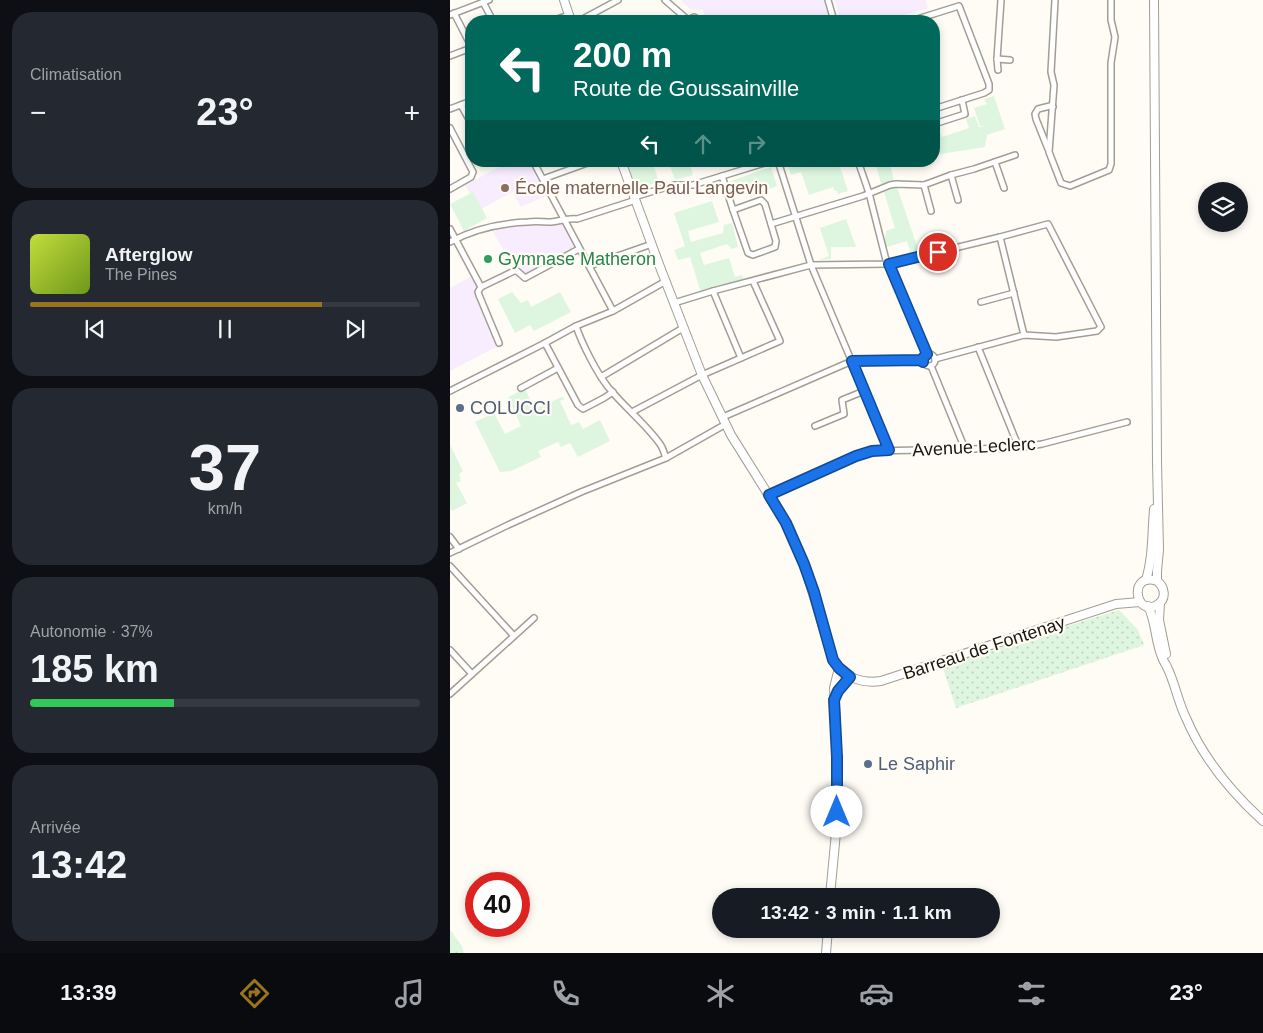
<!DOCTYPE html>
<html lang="fr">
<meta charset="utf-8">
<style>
:root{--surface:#171b24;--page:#242831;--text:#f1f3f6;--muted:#9ea1a6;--line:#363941;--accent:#9a731f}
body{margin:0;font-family:Helvetica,sans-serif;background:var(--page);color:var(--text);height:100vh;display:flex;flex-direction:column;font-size:19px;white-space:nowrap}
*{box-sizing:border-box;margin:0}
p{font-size:16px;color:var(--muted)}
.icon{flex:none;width:28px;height:28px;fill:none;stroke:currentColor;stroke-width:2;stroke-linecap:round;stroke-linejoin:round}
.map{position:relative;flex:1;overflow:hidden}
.details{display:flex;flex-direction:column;gap:12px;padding:12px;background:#0d0f14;width:450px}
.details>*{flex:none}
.hud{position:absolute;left:15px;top:15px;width:475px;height:152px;border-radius:20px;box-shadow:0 2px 8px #0003;background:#00695c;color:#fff;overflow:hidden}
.tools{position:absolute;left:748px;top:182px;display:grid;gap:10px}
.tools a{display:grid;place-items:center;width:50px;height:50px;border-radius:50%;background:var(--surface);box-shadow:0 2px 8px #0003;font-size:25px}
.speed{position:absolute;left:15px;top:872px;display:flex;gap:10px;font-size:25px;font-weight:700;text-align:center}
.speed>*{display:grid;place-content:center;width:65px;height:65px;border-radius:50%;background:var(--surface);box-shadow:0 2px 8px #0003;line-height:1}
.speed .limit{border:8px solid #d22;background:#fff;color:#111}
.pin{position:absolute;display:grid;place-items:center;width:42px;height:42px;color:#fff;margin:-21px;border:2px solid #fff;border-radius:50%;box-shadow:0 1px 5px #0007}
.me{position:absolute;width:55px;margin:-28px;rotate:0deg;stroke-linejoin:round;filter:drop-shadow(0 0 4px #0008)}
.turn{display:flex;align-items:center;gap:18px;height:105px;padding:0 25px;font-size:22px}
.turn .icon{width:65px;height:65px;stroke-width:2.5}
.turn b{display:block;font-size:35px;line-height:42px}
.lanes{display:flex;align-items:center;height:48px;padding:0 25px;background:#0003;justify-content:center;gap:25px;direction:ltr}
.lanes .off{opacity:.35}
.big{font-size:38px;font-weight:800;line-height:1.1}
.details .tile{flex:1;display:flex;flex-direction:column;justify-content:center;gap:8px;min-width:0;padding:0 18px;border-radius:20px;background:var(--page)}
.details .dial{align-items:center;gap:0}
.dial b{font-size:65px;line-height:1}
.song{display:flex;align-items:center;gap:15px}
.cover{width:60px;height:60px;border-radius:8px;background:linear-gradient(135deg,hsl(70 70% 55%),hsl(80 70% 35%))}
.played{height:5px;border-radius:2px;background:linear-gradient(90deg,var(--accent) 75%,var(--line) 75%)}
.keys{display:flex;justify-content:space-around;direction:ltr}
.heat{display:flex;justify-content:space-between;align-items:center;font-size:28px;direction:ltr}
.charge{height:8px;border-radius:4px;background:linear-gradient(90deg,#34c759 37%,var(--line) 0)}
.trip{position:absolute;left:262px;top:888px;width:288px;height:50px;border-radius:25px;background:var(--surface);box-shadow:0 2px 8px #0003;font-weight:800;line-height:50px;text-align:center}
.menu{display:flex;height:80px;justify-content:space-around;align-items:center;background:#090b0e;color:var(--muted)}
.menu .icon{width:35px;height:35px}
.menu .active{color:var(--accent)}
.menu b{font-size:22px;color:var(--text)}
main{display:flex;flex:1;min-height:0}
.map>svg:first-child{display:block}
</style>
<main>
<section class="details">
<div class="tile"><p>Climatisation</p>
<div class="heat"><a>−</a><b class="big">23°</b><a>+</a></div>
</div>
<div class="tile">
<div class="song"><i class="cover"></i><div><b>Afterglow</b><p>The Pines</p></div></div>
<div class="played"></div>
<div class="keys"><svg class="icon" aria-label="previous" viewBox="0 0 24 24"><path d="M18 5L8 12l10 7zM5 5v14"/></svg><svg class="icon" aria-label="pause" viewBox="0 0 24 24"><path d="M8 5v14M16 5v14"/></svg><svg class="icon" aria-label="next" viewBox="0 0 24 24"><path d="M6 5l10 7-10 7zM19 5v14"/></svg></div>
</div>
<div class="tile dial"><b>37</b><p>km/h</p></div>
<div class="tile"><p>Autonomie · 37%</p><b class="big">185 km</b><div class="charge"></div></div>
<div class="tile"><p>Arrivée</p><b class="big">13:42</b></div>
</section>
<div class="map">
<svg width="813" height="953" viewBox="0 0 813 953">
<defs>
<pattern id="grass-dots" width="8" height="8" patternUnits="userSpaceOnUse" patternTransform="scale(1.25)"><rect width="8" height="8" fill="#def6e0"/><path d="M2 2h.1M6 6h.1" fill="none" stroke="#bed2bf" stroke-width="1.8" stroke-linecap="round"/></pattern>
<pattern id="forest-firs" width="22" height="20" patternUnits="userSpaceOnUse" patternTransform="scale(1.25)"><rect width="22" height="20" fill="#def6e0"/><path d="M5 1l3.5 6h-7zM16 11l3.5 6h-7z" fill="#bed2bf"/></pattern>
</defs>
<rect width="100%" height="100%" fill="#fffbf5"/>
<g fill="#f8edfe">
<path d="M231 0H374L380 21H258L255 18 253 10 240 9Z"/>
<path d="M384 0H476L478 8 434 21H391Z"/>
<path d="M61 161H78L96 196 71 207 63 192 29 210 15 185Z"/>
<path d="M113 224 126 248 74 277 67 264 62 266 41 228Z"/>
<path d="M22 276 28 287 26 289 25 293 48 346 0 371V288Z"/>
</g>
<path fill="url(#grass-dots)" d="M669 610 688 630 694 645 506 708 492 665Z"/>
<path fill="url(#forest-firs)" d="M0 930 12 946 14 953H0Z"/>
<g fill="#def6e0">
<path d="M544 96 555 129 537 135 535 147 484 155V126L487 125 492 137 519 128 516 119 525 116 529 127 535 126H530L524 108 537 104 534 99Z"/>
<path d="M176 161H202L209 182C183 191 185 183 176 161Z"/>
<path d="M221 161H239L243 175 225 180 220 166Z"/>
<path d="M337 161H388L398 191 388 194 387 191H385L383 187 359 195 351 172 341 175Z"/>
<path d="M425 161H451L440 164 444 181 431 184Z"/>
<path d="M321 167 327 186 319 189 317 183H311L282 194 278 182Z"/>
<path d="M447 187 469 252 459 255 458 252 460 250 457 241 437 247 435 246 434 242 436 231 445 228 434 192Z"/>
<path d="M23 192 37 218 14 231 0 204Z"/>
<path d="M262 201 269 222 238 231 241 242 273 233 274 225 282 223 288 247 282 249 277 244 250 253 254 265 279 258 285 277 292 275 294 280 251 293 240 257 228 260 224 250 235 246 224 213Z"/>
<path d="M396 219 406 247H381V259L368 260 379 256 370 228Z"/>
<path d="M62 292 71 303 78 300 81 307 110 292 121 312 84 331 80 325 65 333 48 299Z"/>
<path d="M75 389 85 409 112 397 115 399 110 401 121 425 129 422 133 429 150 420 160 441 128 457 120 443 111 447 108 442 88 451 91 457 61 471 50 472 25 422 44 413 55 434 71 426 58 397Z"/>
<path d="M0 445 13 471 9 474 11 481 6 483 17 503 2 511 0 508Z"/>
</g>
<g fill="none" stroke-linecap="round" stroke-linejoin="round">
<defs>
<g id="street">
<path d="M215 0 238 20 244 17 251 21"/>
<path d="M378 0 384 21"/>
<path d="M605 0 601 72 604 85 599 152 611 183 620 186 659 170 661 164V63L665 37 661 20V0"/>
<path d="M33 2 43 21"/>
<path d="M4 13 21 46"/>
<path d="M0 15 39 0"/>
<path d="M101 21 119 15"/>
<path d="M129 21 168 0"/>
<path d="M461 21 509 6 539 84V90L534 93 484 109"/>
<path d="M0 56 21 48"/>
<path d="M547 59 560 60"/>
<path d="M548 70 547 59 551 0"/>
<path d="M11 105 21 123"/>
<path d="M0 109 21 101"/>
<path d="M484 124 515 114 512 100"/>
<path d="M0 128 23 172 21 177 0 189"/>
<path d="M598 149 586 119 585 114 588 109 600 106 603 107"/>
<path d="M83 161 163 311"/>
<path d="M328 161 361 265 439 450"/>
<path d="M408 161 419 193 437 264"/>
<path d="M545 162 554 188"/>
<path d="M501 175 508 200"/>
<path d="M272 176 283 210"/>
<path d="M93 179 143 161"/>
<path d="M474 185 481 211"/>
<path d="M184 197 224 185H243L321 161"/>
<path d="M311 200 315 204 326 241 325 247 303 255 298 253 283 210Z"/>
<path d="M321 224 413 196 440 185 446 184 474 185 501 175 524 169 565 155"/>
<path d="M0 229 31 287"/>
<path d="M550 237 574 335"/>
<path d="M0 242C24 229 51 223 78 222 85 221 93 222 101 222 110 221 118 218 127 219L186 200"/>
<path d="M439 264 477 354"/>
<path d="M139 266 202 244"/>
<path d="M263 291 291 358"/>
<path d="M531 302 564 293"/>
<path d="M224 303 263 291 361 265 439 264 550 237 598 224 651 327 647 331 606 337 574 335 485 359"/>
<path d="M126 326C132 344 147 373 158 387 174 407 195 423 210 444 213 448 214 453 216 458"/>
<path d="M49 343 29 295 28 292 31 287 64 271H67L75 278 127 250H130"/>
<path d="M528 347 569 448"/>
<circle cx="479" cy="360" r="6"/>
<path d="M481 366 515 449"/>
<path d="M151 377 233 328"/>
<path d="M71 388 108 368"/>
<path d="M0 391 95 343"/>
<path d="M163 392 154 398 133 409 128 405 95 343 126 326 163 311 216 281"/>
<path d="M182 412 252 375 330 341 303 281"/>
<path d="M273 417 402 361H469L473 362"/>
<path d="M365 426 394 414 392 400 414 391"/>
<path d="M319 495 406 456 422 451 569 448 592 444 677 422"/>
<path d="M0 537 9 549"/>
<path d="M0 553 58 525 131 492 216 458 276 424"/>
<path d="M0 566 64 636"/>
<path d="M0 650 22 674"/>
<path d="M0 694 84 618"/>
</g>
<g id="secondary">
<path d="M114 0 121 21"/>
<path d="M704 0 707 462 709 550 707 571V581C715 587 717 599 707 605 685 618 678 571 707 581"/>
<path d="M171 161 210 267 252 375 281 435 336 523 354 564 383 660C393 677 412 684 431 681L666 604 690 602"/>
<path d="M696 580C703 557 702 533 704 509"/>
<path d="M710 603 709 620 716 654"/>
<path d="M698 606C706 621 705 641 712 657 713 661 716 664 717 667 725 683 728 702 736 718 753 758 781 792 813 821"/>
<path d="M385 698 388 691 400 677"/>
<path d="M380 896 387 822V796L386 723 384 688 389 668"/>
<path d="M376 953 378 929"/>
</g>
</defs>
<use href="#street" stroke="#a39e94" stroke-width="8"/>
<use href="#secondary" stroke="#a39e94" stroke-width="10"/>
<use href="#street" stroke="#fff" stroke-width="5"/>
<use href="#secondary" stroke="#fff" stroke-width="8"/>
</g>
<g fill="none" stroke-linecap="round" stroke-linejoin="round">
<defs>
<path id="route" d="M387 812V757L384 700 388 691 400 677 389 668 383 660 364 592 354 564 336 523 319 495 406 456 422 451 439 450 402 361 470 360 473 362V358L477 354 439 264 488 252"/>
</defs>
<use href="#route" stroke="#114b97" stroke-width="12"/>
<use href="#route" stroke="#1a73e8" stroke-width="9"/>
</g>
<circle fill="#8d6e63" stroke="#fffbf5" stroke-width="2" cx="55" cy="188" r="5"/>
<circle fill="#2e9e5b" stroke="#fffbf5" stroke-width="2" cx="38" cy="259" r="5"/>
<g fill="#5c6f8a" stroke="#fffbf5" stroke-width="2">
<circle cx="10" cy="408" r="5"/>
<circle cx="418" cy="764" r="5"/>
</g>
<g text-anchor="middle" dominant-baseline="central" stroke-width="4.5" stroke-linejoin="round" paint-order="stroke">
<g font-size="18" fill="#785e54" stroke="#fffbf5" text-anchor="start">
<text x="65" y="188">École maternelle Paul Langevin</text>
</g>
<g font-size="18" fill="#27864d" stroke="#fffbf5" text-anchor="start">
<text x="48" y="259">Gymnase Matheron</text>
</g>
<g font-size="18" fill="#4e5e75" stroke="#fffbf5" text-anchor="start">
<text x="20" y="408">COLUCCI</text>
<text x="428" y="764">Le Saphir</text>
</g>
<g font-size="18" fill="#191713" stroke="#fffbf5">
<text transform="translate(524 447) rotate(-3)">Avenue Leclerc</text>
<text transform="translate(534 648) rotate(-18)">Barreau de Fontenay</text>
</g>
</g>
</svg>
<div class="tools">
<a><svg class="icon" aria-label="layers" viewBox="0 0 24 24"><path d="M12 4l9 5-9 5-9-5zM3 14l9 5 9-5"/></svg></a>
</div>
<div class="speed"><div class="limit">40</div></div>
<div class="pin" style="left:488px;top:252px;background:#d93025"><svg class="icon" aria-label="arrive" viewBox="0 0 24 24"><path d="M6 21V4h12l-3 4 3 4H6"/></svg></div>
<svg class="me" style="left:387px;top:812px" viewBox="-20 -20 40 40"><circle r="19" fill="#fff"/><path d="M0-13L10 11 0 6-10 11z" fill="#1a73e8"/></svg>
<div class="trip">13:42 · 3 min · 1.1 km</div>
<div class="hud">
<div class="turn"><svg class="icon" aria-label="left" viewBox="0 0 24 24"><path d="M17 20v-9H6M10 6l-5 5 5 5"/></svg><div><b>200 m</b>Route de Goussainville</div></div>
<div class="lanes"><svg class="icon" aria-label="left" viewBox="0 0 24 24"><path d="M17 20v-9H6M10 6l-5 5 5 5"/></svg><svg class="icon off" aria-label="ahead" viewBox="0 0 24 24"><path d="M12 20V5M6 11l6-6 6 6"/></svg><svg class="icon off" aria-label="right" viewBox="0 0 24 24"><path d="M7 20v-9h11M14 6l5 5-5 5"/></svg></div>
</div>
</div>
</main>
<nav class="menu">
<b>13:39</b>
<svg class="icon active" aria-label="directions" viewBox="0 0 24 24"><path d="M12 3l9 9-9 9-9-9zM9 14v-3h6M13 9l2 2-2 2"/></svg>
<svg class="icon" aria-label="music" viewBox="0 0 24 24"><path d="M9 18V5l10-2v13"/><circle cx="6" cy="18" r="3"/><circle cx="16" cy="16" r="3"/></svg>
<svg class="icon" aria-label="phone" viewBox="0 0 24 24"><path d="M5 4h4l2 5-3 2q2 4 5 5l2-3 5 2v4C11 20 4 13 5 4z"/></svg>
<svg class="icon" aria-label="climate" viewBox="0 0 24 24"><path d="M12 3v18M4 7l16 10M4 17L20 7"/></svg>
<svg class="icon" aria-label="car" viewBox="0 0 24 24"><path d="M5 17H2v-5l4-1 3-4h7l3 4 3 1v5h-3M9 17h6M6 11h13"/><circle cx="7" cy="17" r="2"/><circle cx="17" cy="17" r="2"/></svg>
<svg class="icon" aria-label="filters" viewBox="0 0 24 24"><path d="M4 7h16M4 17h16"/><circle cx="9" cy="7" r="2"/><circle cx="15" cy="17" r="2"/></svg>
<b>23°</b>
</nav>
